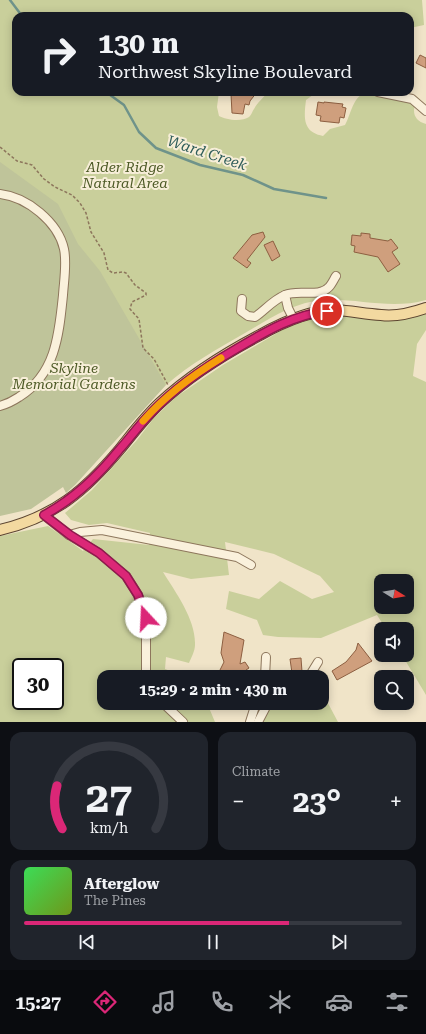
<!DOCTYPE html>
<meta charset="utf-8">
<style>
:root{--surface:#171b24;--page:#20242c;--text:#f1f3f6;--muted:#9ea1a6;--line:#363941;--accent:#db2777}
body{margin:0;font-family:"Roboto Serif",serif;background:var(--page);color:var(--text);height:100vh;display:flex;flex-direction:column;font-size:15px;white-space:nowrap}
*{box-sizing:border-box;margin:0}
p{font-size:13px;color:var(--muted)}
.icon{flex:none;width:22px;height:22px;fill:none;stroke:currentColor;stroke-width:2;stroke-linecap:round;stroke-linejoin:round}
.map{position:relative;height:722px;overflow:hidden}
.sheet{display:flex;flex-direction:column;gap:10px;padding:10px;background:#0d0f14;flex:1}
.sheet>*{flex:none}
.top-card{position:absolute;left:12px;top:12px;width:402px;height:84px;border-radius:12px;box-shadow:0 2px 10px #0003;background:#171b24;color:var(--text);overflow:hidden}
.needle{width:26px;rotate:101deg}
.controls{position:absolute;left:374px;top:574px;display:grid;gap:8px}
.controls a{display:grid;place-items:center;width:40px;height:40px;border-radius:8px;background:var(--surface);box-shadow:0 2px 10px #0003;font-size:20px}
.speed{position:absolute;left:12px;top:658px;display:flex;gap:8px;font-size:20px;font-weight:700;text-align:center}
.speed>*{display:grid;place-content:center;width:52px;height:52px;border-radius:50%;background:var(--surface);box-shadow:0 2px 10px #0003;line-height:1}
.speed .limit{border:2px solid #111;border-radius:6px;background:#fff;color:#111}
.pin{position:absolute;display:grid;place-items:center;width:34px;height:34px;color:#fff;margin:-17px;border:2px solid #fff;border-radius:50%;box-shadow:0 1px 4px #0007}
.me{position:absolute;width:44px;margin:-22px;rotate:340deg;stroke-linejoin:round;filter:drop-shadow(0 0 3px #0008)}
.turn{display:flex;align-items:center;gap:14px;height:84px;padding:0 20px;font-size:18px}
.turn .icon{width:52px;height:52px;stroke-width:2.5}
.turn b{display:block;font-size:28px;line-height:34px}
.big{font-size:30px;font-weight:700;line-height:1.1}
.sheet .tile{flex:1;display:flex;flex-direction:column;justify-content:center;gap:6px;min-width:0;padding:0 14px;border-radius:12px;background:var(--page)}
.sheet .dial{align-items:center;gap:0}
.dial svg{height:104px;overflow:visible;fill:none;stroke:var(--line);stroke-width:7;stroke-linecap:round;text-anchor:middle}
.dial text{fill:var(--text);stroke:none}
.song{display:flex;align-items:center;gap:12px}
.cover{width:48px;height:48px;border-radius:6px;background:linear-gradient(135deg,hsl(130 70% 55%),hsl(80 70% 35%))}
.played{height:4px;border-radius:2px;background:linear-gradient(90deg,var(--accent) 70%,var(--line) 70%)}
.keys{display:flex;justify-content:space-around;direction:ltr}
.heat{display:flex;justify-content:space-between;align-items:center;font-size:22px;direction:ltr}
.sheet .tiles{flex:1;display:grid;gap:10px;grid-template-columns:1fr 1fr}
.tile:last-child{grid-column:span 2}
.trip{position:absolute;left:97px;top:670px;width:232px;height:40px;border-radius:12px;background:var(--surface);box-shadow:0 2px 10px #0003;font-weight:700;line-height:40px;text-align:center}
.tabs{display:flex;height:64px;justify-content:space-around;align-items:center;background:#090b0e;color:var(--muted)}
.tabs .icon{width:28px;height:28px}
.tabs .current{color:var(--accent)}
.tabs b{font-size:18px;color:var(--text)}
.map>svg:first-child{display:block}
</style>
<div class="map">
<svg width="426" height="722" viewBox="0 0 426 722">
<rect width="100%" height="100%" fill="#f0e4c8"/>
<g fill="#c9cf9b" fill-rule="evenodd">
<path d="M0 0H422L424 25 410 28V16H16V92H219L217 107 219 116C226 120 242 122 249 117 252 114 252 112 254 109 257 103 264 97 268 92H317L306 100C304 117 302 132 323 136L330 129 345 125C352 113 353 92 371 92L417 101C411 111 414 121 426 124V300C390 310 359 298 323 300 294 302 269 319 245 333 217 349 190 364 166 385L159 379 0 187Z"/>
<path d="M426 313V330L417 344 413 376 426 382V695L402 655H407V629H386L377 615 321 638 278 637 263 635 257 620 226 609 229 591 259 599 280 581 312 599 334 592 320 576 274 554 225 542 229 575 191 579 163 572C176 593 196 620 195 645 195 651 191 658 189 663L166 657 165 669 186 677H104V703H207L215 722H0V536L48 526 83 551 93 539 149 545 150 533 107 523 89 525 71 520 65 513 92 490 137 440 154 418 176 397 223 365 294 323 318 316 338 315 360 317ZM381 581H407V607H381ZM21 667H55V701H21Z"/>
<path d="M322 692 338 722H261L264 703H322Z"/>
</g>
<path fill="#bfc49a" d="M0 162 58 204 78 244 100 271 166 385 75 485 66 493 63 487 31 509 0 516Z"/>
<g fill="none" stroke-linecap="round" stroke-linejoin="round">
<g stroke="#6f938a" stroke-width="2.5">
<path d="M10 0 22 16"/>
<path d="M106 92 124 105 139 132 156 148 200 165 243 175 274 189 326 198"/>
</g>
</g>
<g fill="#cf9f7d" stroke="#8d5f41">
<path d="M420 55 426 58V68L416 63Z"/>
<path d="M235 92H257L250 101 249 105 245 104 243 114 232 113 231 94Z"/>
<path d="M318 102 324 103V102L343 104 342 107 346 108 344 118 340 117 339 123 320 121 321 116 316 115Z"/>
<path d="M263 232 265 237 247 260 251 263 247 268 233 258 252 235Z"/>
<path d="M361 233 370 234V238L388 241 391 239 398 248 392 252 400 264 388 272 378 257 354 252 355 246 351 245 352 235 361 236Z"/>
<path d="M273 241 280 256 272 261 264 245Z"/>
<path d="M224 632 244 640 240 664 245 662 249 668 246 670 247 673 244 675 245 677H231L219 672 224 662 221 653Z"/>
<path d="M358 643 372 661 337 680 332 671 346 662 356 650Z"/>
<path d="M301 658 302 672 292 673 290 659Z"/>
</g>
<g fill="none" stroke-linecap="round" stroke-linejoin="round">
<defs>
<g id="minor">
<path d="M378 92 412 99 426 111"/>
<path d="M0 194C27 197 58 222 64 249 67 263 64 280 63 295 59 334 56 374 19 397 13 401 7 404 0 406"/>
<path d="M285 295 288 308 293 318"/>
<path d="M242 299 241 311 248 316 255 317C265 310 273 300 285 295 298 289 319 298 329 287 332 284 334 279 336 276"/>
<path d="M44 515 69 535 99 553 126 576 138 595 146 617V677"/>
<path d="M69 535 80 532 102 530 237 557 251 565"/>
<path d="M265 677 266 657"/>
<path d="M303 677 310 675 318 662"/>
<path d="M163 703 183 722"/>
<path d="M250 722 256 703"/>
<path d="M258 722 268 703"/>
</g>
<path id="major" d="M0 530C54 517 85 491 120 449 133 433 145 417 160 403 189 376 224 354 260 335 283 322 309 310 336 310 351 311 366 314 381 315 397 317 412 313 426 308"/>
</defs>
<use href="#minor" stroke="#8d765c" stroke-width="10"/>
<use href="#major" stroke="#5b4430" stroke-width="12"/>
<path stroke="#8d765c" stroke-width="1.5" stroke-dasharray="3 2" stroke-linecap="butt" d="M0 147 17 161 32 165 44 179 55 187 72 195 80 203 86 213 91 232 104 253 108 270 113 273 123 272 126 273 135 285 146 293V295L132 302 130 309 139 319 143 348 154 359 168 385"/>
<use href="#minor" stroke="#faf1dc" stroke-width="8"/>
<use href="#major" stroke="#f3d9a0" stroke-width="10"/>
</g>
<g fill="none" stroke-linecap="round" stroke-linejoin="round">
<defs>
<path id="route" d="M146 618 138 595 126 576 99 553 70 535 44 515C74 499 98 476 119 450 130 438 139 425 151 413 175 387 205 367 236 349 265 332 293 315 327 311"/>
</defs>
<use href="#route" stroke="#8e194d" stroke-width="10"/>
<use href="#route" stroke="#db2777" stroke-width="7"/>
<path stroke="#f59e0b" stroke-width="7" d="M143 421C165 396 193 375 221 358"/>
</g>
<g text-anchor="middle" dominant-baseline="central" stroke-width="4" stroke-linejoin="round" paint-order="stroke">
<g font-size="14" font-style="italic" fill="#4d5a26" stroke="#f7eed8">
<text x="125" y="167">Alder Ridge<tspan x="125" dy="16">Natural Area</tspan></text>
<text x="74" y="368">Skyline<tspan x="74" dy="16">Memorial Gardens</tspan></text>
</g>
<g font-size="15" font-style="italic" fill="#2f5d5a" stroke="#f7eed8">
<text transform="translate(207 153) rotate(18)">Ward Creek</text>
</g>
</g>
</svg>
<div class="controls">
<a><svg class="needle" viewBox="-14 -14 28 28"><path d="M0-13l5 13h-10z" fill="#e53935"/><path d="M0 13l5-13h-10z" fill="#9ea1a6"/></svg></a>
<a><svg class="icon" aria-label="sound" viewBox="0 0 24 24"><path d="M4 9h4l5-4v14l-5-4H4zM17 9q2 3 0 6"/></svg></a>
<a><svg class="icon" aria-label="search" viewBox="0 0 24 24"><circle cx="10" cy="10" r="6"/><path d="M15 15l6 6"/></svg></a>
</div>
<div class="speed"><div class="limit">30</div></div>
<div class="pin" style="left:327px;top:311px;background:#d93025"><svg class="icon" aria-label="arrive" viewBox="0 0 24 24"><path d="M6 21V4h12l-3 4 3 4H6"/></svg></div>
<svg class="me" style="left:146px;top:618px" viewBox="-20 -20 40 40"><circle r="19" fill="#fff"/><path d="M0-13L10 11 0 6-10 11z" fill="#db2777"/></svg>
<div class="trip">15:29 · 2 min · 430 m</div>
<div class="top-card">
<div class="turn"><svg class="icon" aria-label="right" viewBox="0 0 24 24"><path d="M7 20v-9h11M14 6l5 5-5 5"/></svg><div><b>130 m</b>Northwest Skyline Boulevard</div></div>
</div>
</div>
<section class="sheet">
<div class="tiles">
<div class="tile dial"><svg viewBox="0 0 100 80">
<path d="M14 69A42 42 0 1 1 86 69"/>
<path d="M14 69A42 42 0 0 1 10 36" stroke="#db2777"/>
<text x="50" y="56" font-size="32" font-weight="700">27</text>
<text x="50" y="72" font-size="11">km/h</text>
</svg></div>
<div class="tile"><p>Climate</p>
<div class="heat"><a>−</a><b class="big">23°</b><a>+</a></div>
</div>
<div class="tile">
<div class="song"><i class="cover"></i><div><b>Afterglow</b><p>The Pines</p></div></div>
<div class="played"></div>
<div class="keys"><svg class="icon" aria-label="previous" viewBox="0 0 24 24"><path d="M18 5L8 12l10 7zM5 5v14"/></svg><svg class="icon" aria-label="pause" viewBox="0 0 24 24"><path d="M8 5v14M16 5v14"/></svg><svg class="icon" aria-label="next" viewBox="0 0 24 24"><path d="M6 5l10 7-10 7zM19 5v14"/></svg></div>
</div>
</div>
</section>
<nav class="tabs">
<b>15:27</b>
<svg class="icon current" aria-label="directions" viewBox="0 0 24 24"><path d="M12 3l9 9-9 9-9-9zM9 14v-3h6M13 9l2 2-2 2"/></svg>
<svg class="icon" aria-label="music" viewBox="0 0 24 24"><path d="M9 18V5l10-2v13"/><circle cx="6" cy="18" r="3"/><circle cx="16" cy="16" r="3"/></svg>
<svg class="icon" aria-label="phone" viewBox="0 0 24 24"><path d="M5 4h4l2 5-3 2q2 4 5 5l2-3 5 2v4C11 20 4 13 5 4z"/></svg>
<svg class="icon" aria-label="climate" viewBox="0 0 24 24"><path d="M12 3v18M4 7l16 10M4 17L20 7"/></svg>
<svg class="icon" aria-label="car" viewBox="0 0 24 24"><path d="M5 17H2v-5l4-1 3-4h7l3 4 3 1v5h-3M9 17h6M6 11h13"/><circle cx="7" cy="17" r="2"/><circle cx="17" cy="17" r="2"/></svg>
<svg class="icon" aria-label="filters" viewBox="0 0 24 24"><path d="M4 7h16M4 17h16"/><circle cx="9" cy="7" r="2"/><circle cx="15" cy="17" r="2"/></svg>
</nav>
